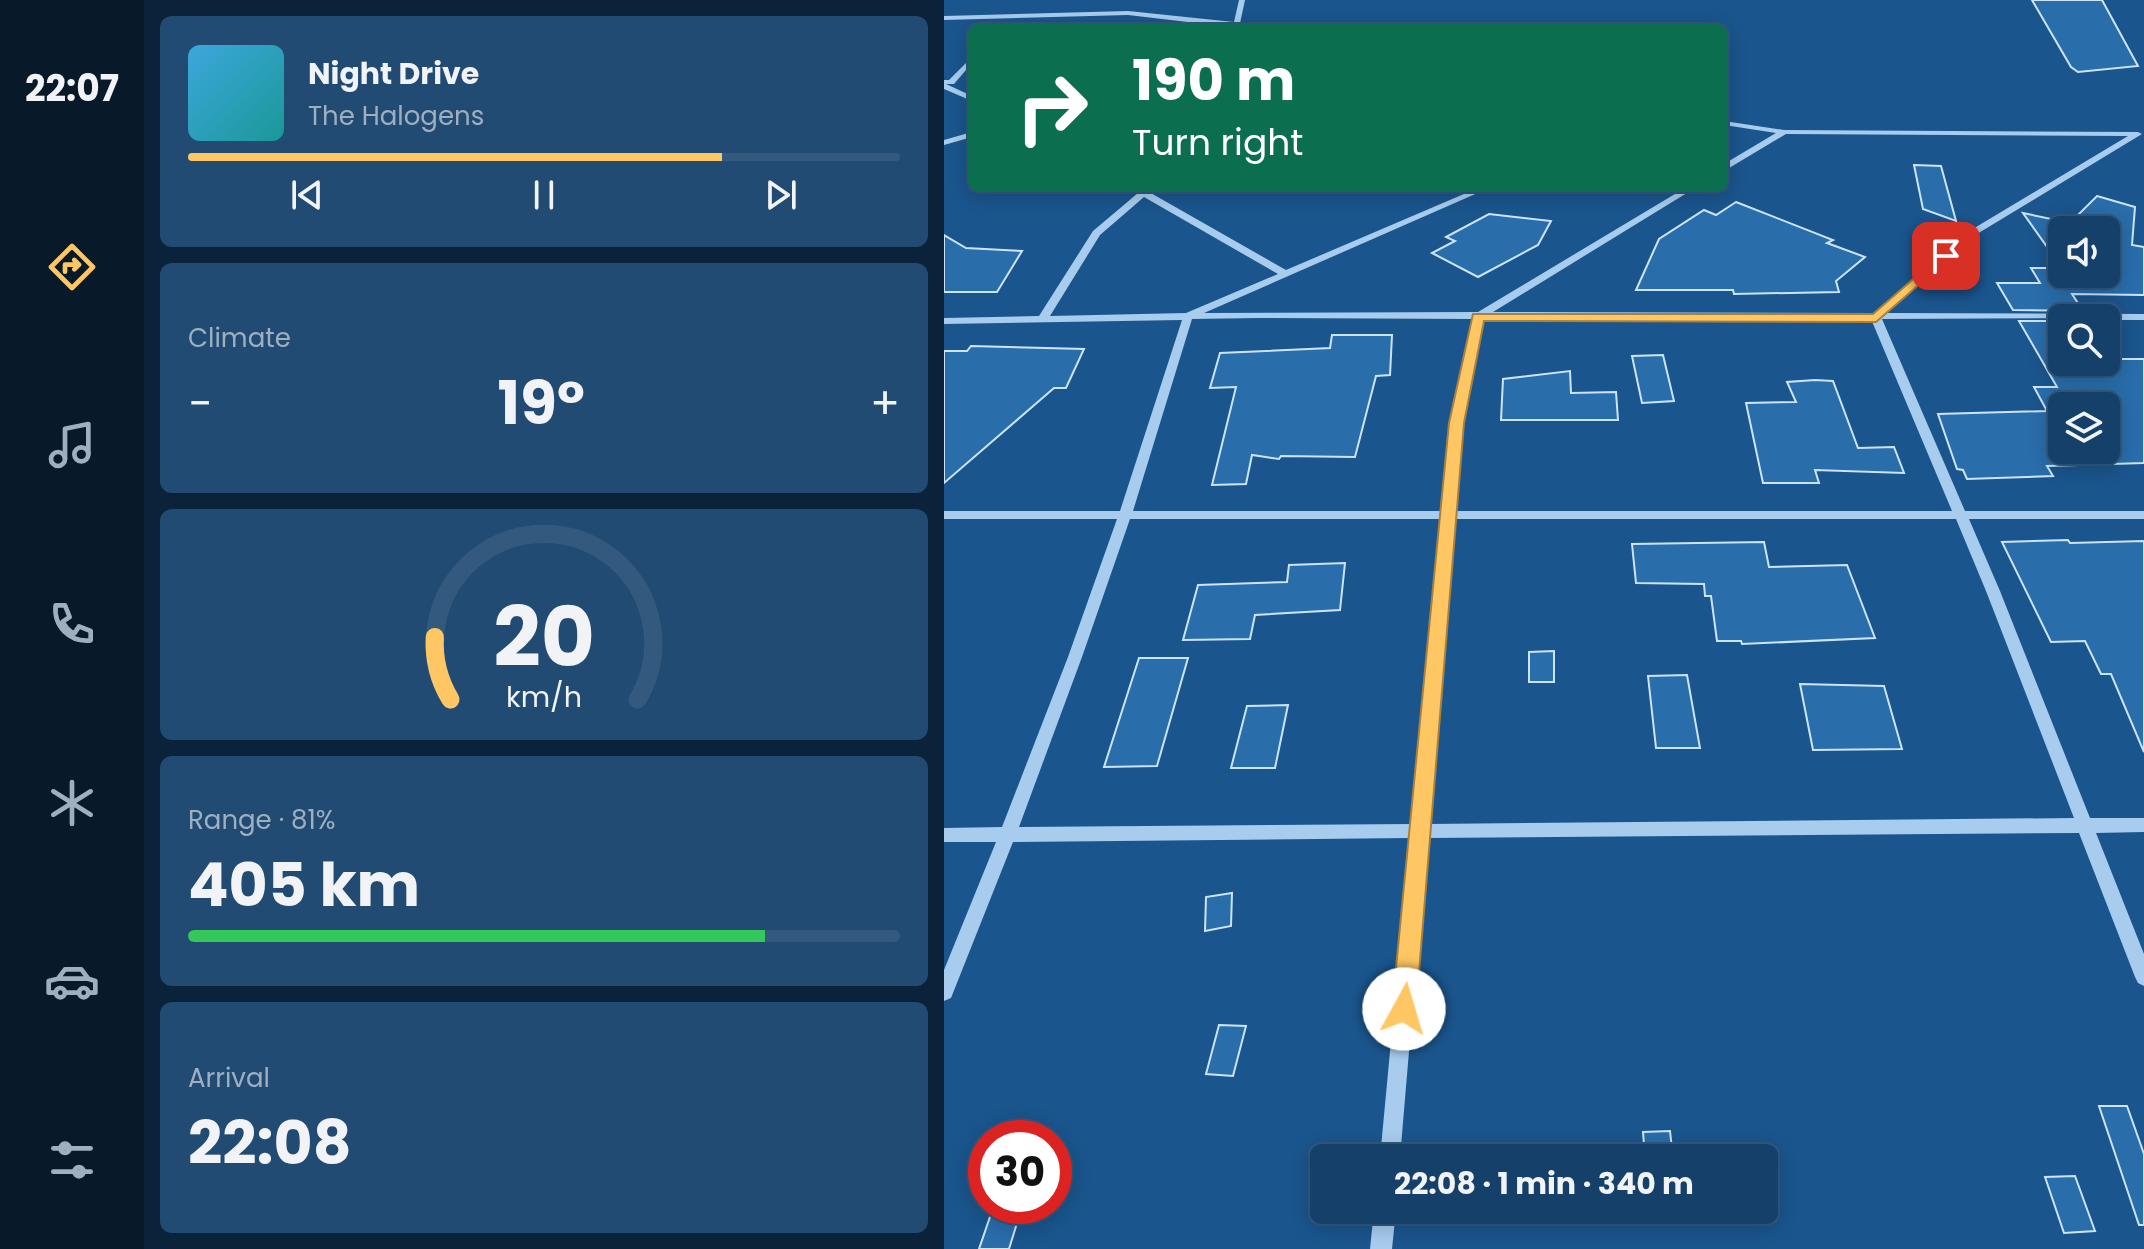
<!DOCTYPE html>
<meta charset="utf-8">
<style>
:root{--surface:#14406a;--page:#214b72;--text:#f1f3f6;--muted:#9dafc1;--line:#33597e;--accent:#ffc763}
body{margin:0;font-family:Poppins,sans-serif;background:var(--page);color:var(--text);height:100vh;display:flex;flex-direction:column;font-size:30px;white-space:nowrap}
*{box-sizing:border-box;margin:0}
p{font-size:26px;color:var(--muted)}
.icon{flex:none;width:44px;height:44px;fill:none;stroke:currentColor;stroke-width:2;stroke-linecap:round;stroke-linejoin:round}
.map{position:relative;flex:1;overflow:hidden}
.panel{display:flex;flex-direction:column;gap:16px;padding:16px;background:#0b233a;width:800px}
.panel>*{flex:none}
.guide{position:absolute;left:24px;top:24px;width:760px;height:168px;border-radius:12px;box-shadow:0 4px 20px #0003,0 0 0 2px var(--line);background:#0b6e4f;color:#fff;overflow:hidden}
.fabs{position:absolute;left:1104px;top:216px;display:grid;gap:16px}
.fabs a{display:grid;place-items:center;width:72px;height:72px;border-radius:12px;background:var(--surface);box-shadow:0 4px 20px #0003,0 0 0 2px var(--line);font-size:40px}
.speed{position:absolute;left:24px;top:1120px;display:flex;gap:16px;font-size:40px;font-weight:700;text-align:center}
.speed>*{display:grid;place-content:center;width:104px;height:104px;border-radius:50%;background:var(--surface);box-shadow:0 4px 20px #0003,0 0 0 2px var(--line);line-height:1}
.speed .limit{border:12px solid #d22;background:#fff;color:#111}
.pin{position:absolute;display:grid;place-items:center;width:68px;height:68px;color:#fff;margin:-34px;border-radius:16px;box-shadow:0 4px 12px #0006}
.me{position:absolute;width:88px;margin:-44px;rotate:6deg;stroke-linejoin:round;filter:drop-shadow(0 0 6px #0008)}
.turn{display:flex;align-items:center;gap:28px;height:168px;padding:0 32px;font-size:36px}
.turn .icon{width:104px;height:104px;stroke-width:2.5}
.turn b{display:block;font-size:56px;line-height:68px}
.big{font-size:60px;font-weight:700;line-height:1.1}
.panel .tile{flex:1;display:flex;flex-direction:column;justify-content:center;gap:12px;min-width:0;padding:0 28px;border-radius:12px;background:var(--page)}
.panel .dial{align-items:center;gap:0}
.dial svg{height:208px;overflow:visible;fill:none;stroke:var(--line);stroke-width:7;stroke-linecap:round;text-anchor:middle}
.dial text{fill:var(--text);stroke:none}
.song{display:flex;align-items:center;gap:24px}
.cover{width:96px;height:96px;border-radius:12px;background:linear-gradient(135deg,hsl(200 70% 55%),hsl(180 70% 35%))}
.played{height:8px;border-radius:4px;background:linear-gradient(90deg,var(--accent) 75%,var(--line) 75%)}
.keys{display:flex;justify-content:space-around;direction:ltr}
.heat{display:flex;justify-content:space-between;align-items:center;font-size:44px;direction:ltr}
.charge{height:12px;border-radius:6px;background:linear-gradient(90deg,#34c759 81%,var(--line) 0)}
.trip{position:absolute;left:366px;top:1144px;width:468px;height:80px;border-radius:12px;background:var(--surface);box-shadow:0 4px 20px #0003,0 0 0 2px var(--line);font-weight:700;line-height:80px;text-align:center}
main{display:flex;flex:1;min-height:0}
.dock{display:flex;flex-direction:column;width:144px;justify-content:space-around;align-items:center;background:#081a2a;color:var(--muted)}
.dock .icon{width:56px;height:56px}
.dock .active{color:var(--accent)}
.dock b{font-size:36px;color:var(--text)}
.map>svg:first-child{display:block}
</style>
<main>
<nav class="dock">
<b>22:07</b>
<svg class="icon active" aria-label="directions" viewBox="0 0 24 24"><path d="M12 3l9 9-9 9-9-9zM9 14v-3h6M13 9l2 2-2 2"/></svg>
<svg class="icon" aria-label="music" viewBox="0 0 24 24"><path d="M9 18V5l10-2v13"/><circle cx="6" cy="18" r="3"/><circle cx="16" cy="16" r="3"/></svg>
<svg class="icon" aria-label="phone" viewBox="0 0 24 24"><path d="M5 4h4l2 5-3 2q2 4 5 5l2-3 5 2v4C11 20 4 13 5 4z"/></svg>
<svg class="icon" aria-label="climate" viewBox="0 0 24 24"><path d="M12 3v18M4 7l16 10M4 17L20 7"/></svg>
<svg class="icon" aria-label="car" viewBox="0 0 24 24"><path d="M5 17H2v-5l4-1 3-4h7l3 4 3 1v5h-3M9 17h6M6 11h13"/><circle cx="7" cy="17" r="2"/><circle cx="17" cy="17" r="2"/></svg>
<svg class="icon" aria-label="filters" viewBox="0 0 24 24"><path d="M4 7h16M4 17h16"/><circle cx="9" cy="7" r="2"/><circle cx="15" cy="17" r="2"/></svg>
</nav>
<section class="panel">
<div class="tile">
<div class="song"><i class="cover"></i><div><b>Night Drive</b><p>The Halogens</p></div></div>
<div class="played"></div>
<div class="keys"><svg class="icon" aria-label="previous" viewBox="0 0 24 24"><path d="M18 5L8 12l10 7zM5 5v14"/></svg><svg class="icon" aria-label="pause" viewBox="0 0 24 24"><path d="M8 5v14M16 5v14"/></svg><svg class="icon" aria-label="next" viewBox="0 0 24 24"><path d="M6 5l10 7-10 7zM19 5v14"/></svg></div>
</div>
<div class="tile"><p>Climate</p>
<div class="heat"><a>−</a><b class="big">19°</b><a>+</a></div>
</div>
<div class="tile dial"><svg viewBox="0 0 100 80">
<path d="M14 69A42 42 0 1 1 86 69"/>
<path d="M14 69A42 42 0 0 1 8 45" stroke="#ffc763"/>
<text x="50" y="56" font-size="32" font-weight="700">20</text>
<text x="50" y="72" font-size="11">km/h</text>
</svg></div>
<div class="tile"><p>Range · 81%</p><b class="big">405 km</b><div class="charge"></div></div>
<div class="tile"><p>Arrival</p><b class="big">22:08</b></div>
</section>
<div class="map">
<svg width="1200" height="1249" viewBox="0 0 1200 1249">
<rect width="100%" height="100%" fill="#1a558d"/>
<g fill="#296dab" stroke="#cce4fa" stroke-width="2" fill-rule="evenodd">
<path d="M1088 0H1158L1194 66 1134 72 1127 67Z"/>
<path d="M970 165 997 166 1012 221 979 209Z"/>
<path d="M1153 196 1191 207 1188 245 1200 247V295L1128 294 1139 311 1069 310 1053 283H1096L1087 268H1118L1079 213 1126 223ZM1118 230H1162V274H1118Z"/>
<path d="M792 202 889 240 883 243 921 257 892 281 895 292 790 294 789 290H692L715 239 760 210 772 215Z"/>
<path d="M545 214 607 221 594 245 534 277 488 253 511 241 502 237Z"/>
<path d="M0 235 22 248 78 251 53 292H0Z"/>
<path d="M1075 321H1118V362H1162V345L1173 359H1200V463L1103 466 1109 476 1023 479 1019 470 1013 469 994 414 1103 411 1090 387H1113ZM1118 406H1162V450H1118Z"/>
<path d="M388 335H448L446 375 432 376 411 457 337 456 335 459 308 455 302 484 268 485 292 387 266 388 276 353 386 348Z"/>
<path d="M27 346 140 349 122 388H110L0 483V351H23Z"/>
<path d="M719 355 730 401 698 403 688 356Z"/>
<path d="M626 371 627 393 672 392 674 420H557L559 379Z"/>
<path d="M871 380 889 381 914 448 950 447 960 473 871 470 875 483H819L802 403 852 402 843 382Z"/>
<path d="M1124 540 1126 543 1200 541V752L1167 674H1157L1141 641 1107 642 1058 542Z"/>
<path d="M820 542 825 567 903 565 931 638 798 644 797 641H773L767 596H761L760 584 692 583 688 544Z"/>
<path d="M401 563 396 610 311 615 306 639 239 640 254 585 343 582 345 565Z"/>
<path d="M610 651V682H585V652Z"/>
<path d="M195 658H244L213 766 160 767Z"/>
<path d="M743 675 756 748H712L704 676Z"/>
<path d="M856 684 940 686 958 749 869 750Z"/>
<path d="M344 705 331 768H287L303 706Z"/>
<path d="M288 893 287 926 261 931 262 897Z"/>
<path d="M275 1025 302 1026 289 1076 262 1074Z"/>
<path d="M1155 1106H1183L1200 1154V1225H1195Z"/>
<path d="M726 1131 729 1158H701L699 1132Z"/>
<path d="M1131 1176 1151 1231 1120 1233 1101 1177Z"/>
<path d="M77 1210 65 1249H35L48 1211Z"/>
</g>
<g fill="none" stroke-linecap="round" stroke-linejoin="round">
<g fill="#a7ccee" fill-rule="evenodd">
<path d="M295 0H301L295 28 184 15 0 20V16L184 11 290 22Z"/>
<path d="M28 57V63L10 84H2L28 96V101L0 89V80H5Z"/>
<path d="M780 121 840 130 1194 132 1198 134 1028 237 943 313 1200 314V320H1162V318L938 319 1021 511H1200V519H1025L1056 591 1146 818H1200V832L1152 833 1200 954V986L1194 983 1191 977 1135 833 483 838 456 1158H436L466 838 69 842 7 998 0 1001V970L52 842H0V828L58 827 124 657 173 519H0V511H176L238 320 0 324V318L95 316 149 231 194 193 187 188H208L205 192 342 270 534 188H545L260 313 534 312 741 188H751L549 312 931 313 1022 233 1184 136 842 134 780 171V164L832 133 780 125ZM200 197 334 274 242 313 106 316 156 235ZM315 318 529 319 506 423 498 511H189L248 319ZM539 319H927L1008 511H510L518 423ZM186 519H497L468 824 75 827 138 657ZM510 519H1012L1042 591 1130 818 484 824Z"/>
<path d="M28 132V137L0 145V140Z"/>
<path d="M430 1210H452L448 1249H426Z"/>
</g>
</g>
<path fill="#ffc763" stroke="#a68140" stroke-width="2" d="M998 254 1008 256 932 322 540 321 520 423 472 1009 469 1018 460 1021 452 1018 448 1009 505 423 529 314H929Z"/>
</svg>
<div class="fabs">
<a><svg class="icon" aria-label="sound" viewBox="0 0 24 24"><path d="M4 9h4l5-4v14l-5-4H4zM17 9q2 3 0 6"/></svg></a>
<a><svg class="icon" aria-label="search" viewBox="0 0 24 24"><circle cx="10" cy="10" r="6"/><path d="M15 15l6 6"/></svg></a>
<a><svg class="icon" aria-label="layers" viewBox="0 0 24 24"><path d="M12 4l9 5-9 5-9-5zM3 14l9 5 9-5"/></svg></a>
</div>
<div class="speed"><div class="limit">30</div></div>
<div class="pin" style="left:1002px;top:256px;background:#d93025"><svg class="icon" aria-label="arrive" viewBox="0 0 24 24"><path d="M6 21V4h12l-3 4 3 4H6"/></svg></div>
<svg class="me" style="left:460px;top:1009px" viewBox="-20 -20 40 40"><circle r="19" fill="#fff"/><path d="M0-13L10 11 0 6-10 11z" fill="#ffc763"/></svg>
<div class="trip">22:08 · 1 min · 340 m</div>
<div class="guide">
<div class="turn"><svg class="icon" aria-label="right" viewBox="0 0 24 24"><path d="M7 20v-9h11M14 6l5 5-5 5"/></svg><div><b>190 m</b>Turn right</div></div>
</div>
</div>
</main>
